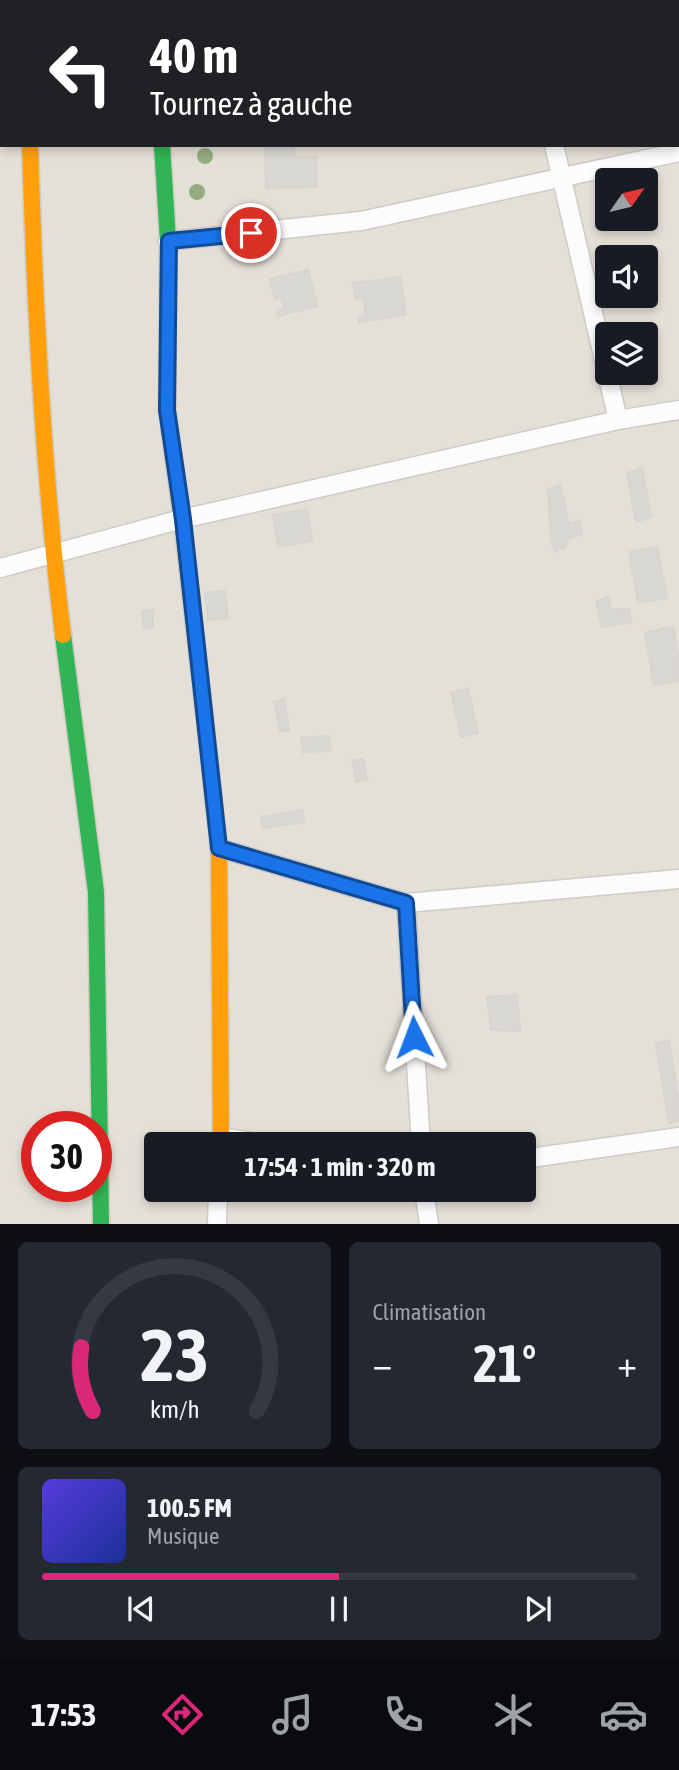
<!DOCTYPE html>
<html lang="fr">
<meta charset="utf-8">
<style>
:root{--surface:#171b24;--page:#242831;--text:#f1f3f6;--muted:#9ea1a6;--line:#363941;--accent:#db2777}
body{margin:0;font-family:"Asap Condensed",sans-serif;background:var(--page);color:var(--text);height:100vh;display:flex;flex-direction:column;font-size:26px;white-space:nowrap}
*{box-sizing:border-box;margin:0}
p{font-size:23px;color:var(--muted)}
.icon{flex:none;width:38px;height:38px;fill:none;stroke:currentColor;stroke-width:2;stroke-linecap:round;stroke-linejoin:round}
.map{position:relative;height:1224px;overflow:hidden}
.side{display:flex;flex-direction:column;gap:18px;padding:18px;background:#0d0f14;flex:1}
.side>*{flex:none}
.hud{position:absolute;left:0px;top:0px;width:679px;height:147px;box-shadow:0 4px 10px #0003;background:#202124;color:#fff;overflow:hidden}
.needle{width:46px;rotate:56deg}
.controls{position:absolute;left:595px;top:168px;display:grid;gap:14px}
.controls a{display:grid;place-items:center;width:63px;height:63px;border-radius:7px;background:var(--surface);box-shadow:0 4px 10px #0003;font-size:35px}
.speed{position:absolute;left:21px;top:1111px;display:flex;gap:14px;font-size:35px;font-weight:700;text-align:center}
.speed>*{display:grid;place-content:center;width:91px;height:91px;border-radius:50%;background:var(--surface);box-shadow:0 4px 10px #0003;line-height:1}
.speed .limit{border:10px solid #d22;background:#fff;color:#111}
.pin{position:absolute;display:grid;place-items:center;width:60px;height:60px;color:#fff;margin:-30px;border:4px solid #fff;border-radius:50%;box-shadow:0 2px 7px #0007}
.me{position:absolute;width:77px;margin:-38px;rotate:357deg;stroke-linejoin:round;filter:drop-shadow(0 0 5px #0008)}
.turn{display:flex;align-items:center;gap:24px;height:147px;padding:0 35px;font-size:32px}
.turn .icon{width:91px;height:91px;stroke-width:2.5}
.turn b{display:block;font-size:49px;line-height:60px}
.big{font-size:52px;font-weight:700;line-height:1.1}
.side .card{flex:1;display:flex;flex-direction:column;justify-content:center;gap:10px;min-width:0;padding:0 24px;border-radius:10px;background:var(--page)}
.side .dial{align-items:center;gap:0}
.dial svg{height:182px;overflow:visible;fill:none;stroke:var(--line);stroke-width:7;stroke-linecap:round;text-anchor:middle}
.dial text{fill:var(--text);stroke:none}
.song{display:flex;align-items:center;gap:21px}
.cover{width:84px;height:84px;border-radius:10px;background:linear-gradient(135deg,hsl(250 70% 55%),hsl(230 70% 35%))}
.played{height:7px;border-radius:4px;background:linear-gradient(90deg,var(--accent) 50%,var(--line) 50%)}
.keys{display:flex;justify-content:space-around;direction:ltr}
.heat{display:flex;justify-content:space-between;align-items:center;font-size:38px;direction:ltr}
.side .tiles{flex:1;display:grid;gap:18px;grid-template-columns:1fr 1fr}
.card:last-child{grid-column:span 2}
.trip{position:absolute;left:144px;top:1132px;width:392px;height:70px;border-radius:7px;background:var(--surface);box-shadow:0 4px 10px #0003;font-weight:700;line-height:70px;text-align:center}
.menu{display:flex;height:112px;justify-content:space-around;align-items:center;background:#090b0e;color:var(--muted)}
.menu .icon{width:49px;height:49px}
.menu .current{color:var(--accent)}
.menu b{font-size:32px;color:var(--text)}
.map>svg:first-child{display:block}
</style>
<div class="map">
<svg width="679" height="1224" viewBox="0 0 679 1224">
<rect width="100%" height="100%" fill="#f0eeea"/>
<path fill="#e4dfd7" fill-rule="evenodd" d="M0 0H679V1224H0ZM2 2H677V145H2ZM607 180H646V219H607ZM607 257H646V296H607ZM607 334H646V373H607ZM37 1127H96V1186H37ZM156 1144H523V1190H156Z"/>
<g fill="#d9d7d2" stroke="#d8d5d0" stroke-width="2">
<path d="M662 0H679V46H677V2Z"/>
<path d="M265 145H294V157H316L317 187 266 188Z"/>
<path d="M308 270 317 306 278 316 277 310 284 309 281 297 275 299 270 279Z"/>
<path d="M400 277 406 315 359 322 358 317 366 316 363 297 355 299 353 283Z"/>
<path d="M642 468 651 517 636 522 627 473Z"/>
<path d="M560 485 569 524 579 521 582 534 568 538 565 548 555 551 551 539 548 489Z"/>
<path d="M307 509 312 541 278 547 273 515Z"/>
<path d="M657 547 667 598 638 603 629 552Z"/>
<path d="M225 591 228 618 208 620 205 593Z"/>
<path d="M609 596 611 609H629L631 622 602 627 596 602Z"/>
<path d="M153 610V628L144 629 142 611Z"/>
<path d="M673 626 679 659V681L654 685 645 633Z"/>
<path d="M468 689 478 733 461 737 451 693Z"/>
<path d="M284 699 289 731H280L274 702Z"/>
<path d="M328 736 331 750 303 753 301 738Z"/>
<path d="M364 759 367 779 356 782 352 760Z"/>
<path d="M302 810 304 822 263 828 261 817Z"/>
<path d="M517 995 520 1031 491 1030 487 997Z"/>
<path d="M669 1040 679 1102V1121L669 1123 656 1043Z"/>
</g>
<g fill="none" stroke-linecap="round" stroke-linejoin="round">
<defs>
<g id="street">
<path d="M25 0V2"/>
<path d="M153 0V2"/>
<path d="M527 0V2"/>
<path d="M554 145 618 420"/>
<path d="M168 241 361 221 679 152"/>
<path d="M0 568 182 519 618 420 679 410"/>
<path d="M219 848 406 903 679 879"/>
<path d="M406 903 421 1144"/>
<path d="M221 1137 264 1144"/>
<path d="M523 1159 679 1137"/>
<path d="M424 1190 429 1224"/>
<path d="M217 1224 218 1190"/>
</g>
<g id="fast">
<path d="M162 145 168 241 167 410 182 519 206 730"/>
<path d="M63 635 96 892 101 1224"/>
</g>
<g id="slow">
<path d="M30 145C35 309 43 473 63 635"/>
<path d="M206 730 219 848 221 1144"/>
</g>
</defs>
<use href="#street" stroke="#ceccc7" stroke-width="21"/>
<use href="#fast" stroke="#cfcbc1" stroke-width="19"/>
<use href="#slow" stroke="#cfcbc1" stroke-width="19"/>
<use href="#street" stroke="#fdfcfc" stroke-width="18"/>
<use href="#fast" stroke="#30b455" stroke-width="16"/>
<use href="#slow" stroke="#ff9f0a" stroke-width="16"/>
</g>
<g fill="#95ac81">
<circle cx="205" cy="156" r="8"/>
<circle cx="197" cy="192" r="8"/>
</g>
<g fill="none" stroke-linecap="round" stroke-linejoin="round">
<defs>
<path id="route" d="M251 233 169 241 167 410 183 519 219 848 406 903 414 1037"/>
</defs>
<use href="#route" stroke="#114b97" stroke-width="18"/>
<use href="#route" stroke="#1a73e8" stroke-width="12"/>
</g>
</svg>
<div class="controls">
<a><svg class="needle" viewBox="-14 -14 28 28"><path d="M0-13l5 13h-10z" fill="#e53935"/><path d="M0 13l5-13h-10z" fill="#9ea1a6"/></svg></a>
<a><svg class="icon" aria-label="sound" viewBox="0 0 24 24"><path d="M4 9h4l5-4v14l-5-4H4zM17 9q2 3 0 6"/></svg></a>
<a><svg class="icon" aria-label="layers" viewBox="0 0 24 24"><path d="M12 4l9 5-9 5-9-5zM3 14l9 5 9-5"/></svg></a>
</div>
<div class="speed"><div class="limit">30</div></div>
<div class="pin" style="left:251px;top:233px;background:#d93025"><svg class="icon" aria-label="arrive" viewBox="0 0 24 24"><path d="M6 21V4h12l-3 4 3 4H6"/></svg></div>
<svg class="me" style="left:414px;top:1037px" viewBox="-20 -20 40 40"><path d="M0-17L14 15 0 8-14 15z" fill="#1a73e8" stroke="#fff" stroke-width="4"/></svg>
<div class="trip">17:54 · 1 min · 320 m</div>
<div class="hud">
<div class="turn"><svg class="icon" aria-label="left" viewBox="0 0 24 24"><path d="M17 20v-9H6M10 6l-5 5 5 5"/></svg><div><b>40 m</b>Tournez à gauche</div></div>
</div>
</div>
<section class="side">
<div class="tiles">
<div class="card dial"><svg viewBox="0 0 100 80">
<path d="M14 69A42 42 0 1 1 86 69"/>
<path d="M14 69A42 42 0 0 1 9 41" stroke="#db2777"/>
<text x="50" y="56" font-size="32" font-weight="700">23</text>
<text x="50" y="72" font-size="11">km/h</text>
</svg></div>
<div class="card"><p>Climatisation</p>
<div class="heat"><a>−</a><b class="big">21°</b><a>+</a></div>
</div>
<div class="card">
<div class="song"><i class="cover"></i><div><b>100.5 FM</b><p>Musique</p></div></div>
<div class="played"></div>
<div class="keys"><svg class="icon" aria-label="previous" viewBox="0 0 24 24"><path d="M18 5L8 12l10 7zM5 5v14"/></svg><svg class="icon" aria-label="pause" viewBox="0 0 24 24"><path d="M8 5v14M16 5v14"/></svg><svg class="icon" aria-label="next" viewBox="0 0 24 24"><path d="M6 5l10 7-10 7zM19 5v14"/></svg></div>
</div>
</div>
</section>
<nav class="menu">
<b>17:53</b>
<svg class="icon current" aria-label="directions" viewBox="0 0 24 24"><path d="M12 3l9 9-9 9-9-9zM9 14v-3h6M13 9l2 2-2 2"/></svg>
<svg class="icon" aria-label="music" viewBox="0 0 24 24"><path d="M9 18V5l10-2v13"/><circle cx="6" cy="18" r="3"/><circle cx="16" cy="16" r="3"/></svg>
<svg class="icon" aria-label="phone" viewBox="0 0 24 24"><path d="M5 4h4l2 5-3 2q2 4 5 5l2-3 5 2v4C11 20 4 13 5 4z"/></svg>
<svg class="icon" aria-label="climate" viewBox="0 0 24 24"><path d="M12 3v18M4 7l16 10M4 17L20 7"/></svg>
<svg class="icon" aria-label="car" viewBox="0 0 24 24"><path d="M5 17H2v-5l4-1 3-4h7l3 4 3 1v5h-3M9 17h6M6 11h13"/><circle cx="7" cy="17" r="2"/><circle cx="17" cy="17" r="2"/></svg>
</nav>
